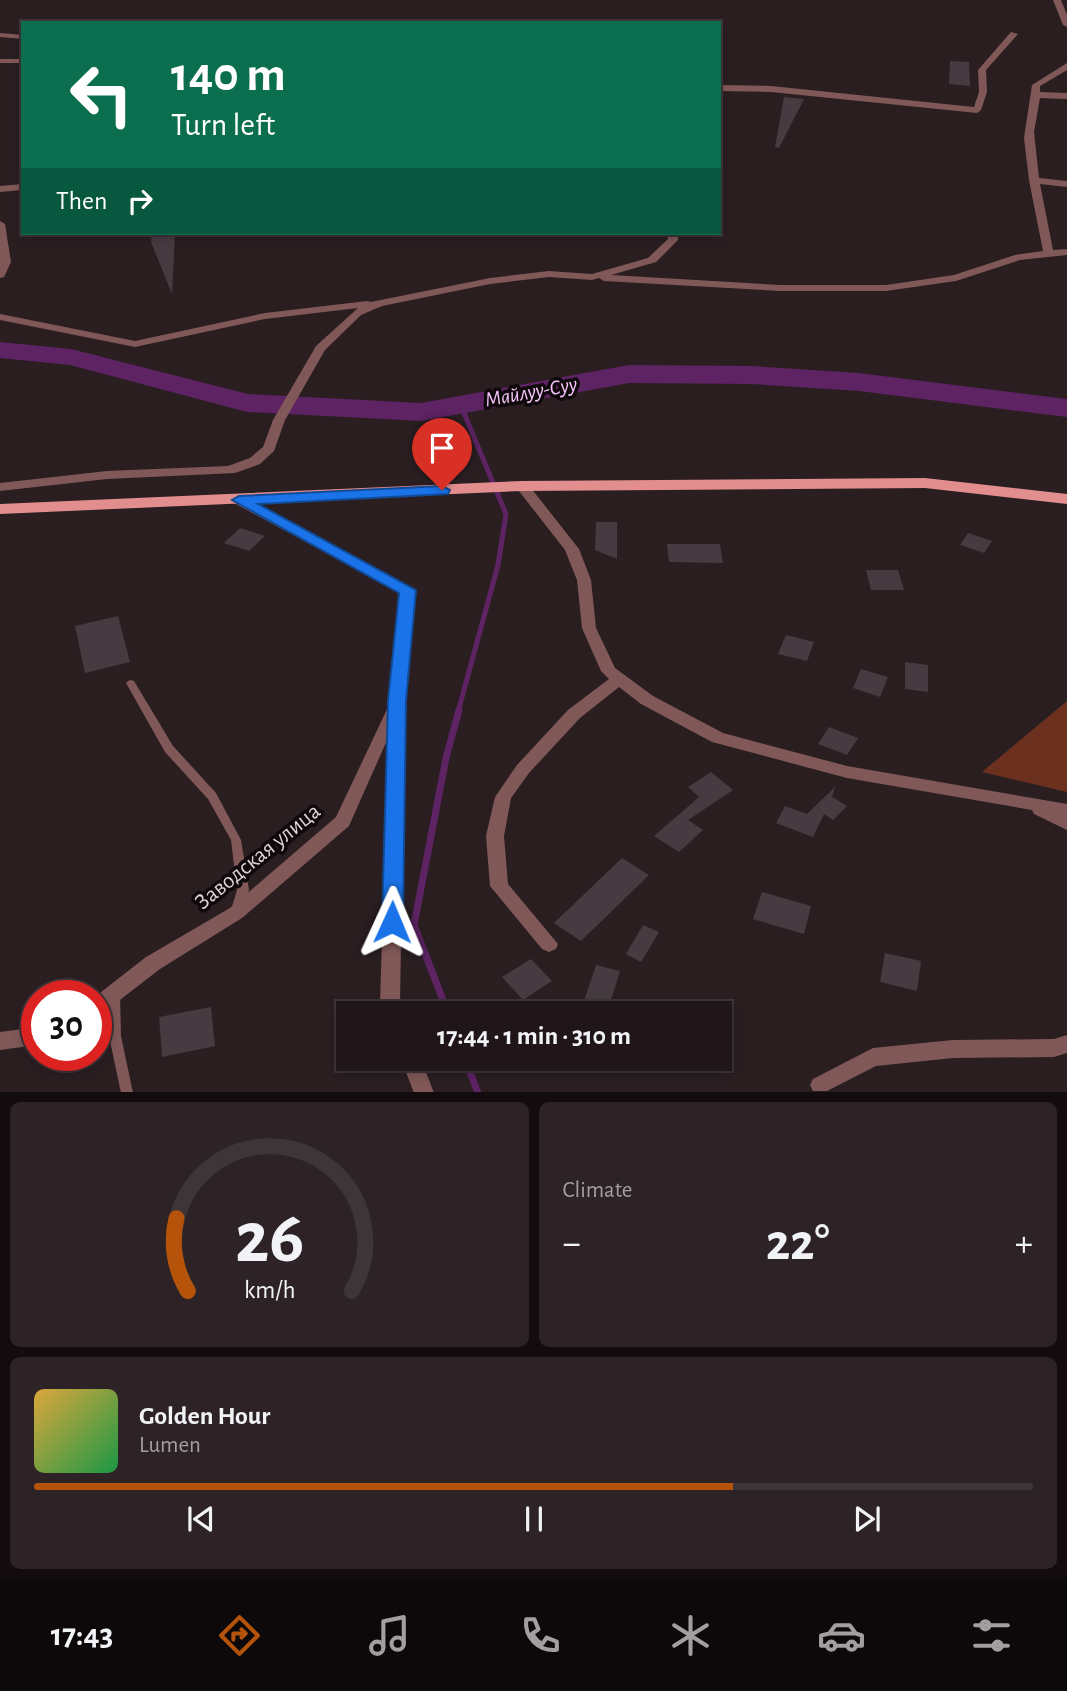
<!DOCTYPE html>
<meta charset="utf-8">
<style>
:root{--surface:#201619;--page:#2d2326;--text:#f1f3f6;--muted:#a29fa2;--line:#3d3538;--accent:#b45309}
body{margin:0;font-family:"Alegreya Sans",sans-serif;background:var(--page);color:var(--text);height:100vh;display:flex;flex-direction:column;font-size:26px;white-space:nowrap}
*{box-sizing:border-box;margin:0}
p{font-size:23px;color:var(--muted)}
.icon{flex:none;width:38px;height:38px;fill:none;stroke:currentColor;stroke-width:2;stroke-linecap:round;stroke-linejoin:round}
.map{position:relative;height:1092px;overflow:hidden}
.sheet{display:flex;flex-direction:column;gap:10px;padding:10px;background:#120c0e;flex:1}
.sheet>*{flex:none}
.banner{position:absolute;left:21px;top:21px;width:700px;height:214px;border-radius:0px;box-shadow:0 4px 10px #0003,0 0 0 2px var(--line);background:#0b6e4f;color:#fff;overflow:hidden}
.speed{position:absolute;left:21px;top:980px;display:flex;gap:14px;font-size:35px;font-weight:700;text-align:center}
.speed>*{display:grid;place-content:center;width:91px;height:91px;border-radius:50%;background:var(--surface);box-shadow:0 4px 10px #0003,0 0 0 2px var(--line);line-height:1}
.speed .limit{border:10px solid #d22;background:#fff;color:#111}
.pin{position:absolute;display:grid;place-items:center;width:60px;height:60px;color:#fff;margin:-72px -30px;border-radius:50% 50% 50% 0;rotate:-45deg;box-shadow:0 0 7px #0007}
.pin .icon{rotate:45deg}
.me{position:absolute;width:77px;margin:-38px;rotate:1deg;stroke-linejoin:round;filter:drop-shadow(0 0 5px #0008)}
.turn{display:flex;align-items:center;gap:24px;height:147px;padding:0 35px;font-size:32px}
.turn .icon{width:91px;height:91px;stroke-width:2.5}
.turn b{display:block;font-size:49px;line-height:60px}
.then{display:flex;align-items:center;height:66px;padding:0 35px;background:#0003;gap:14px;font-size:26px}
.big{font-size:52px;font-weight:600;line-height:1.1}
.sheet .card{flex:1;display:flex;flex-direction:column;justify-content:center;gap:10px;min-width:0;padding:0 24px;border-radius:10px;background:var(--page)}
.sheet .dial{align-items:center;gap:0}
.dial svg{height:182px;overflow:visible;fill:none;stroke:var(--line);stroke-width:7;stroke-linecap:round;text-anchor:middle}
.dial text{fill:var(--text);stroke:none}
.song{display:flex;align-items:center;gap:21px}
.cover{width:84px;height:84px;border-radius:10px;background:linear-gradient(135deg,hsl(40 70% 55%),hsl(140 70% 35%))}
.played{height:7px;border-radius:4px;background:linear-gradient(90deg,var(--accent) 70%,var(--line) 70%)}
.keys{display:flex;justify-content:space-around;direction:ltr}
.heat{display:flex;justify-content:space-between;align-items:center;font-size:38px;direction:ltr}
.sheet .tiles{flex:1;display:grid;gap:10px;grid-template-columns:1fr 1fr}
.card:last-child{grid-column:span 2}
.trip{position:absolute;left:336px;top:1001px;width:396px;height:70px;border-radius:0px;background:var(--surface);box-shadow:0 4px 10px #0003,0 0 0 2px var(--line);font-weight:600;line-height:70px;text-align:center}
.tabs{display:flex;height:112px;justify-content:space-around;align-items:center;background:#0d090a;color:var(--muted)}
.tabs .icon{width:49px;height:49px}
.tabs .active{color:var(--accent)}
.tabs b{font-size:32px;color:var(--text)}
.map>svg:first-child{display:block}
</style>
<div class="map">
<svg width="1067" height="1093" viewBox="0 0 1067 1093">
<rect width="100%" height="100%" fill="#2a1e21"/>
<path fill="#6c311e" d="M1067 701V792L982 772Z"/>
<g fill="none" stroke-linecap="round" stroke-linejoin="round">
<path stroke="#5d2363" stroke-width="4.5" d="M461 405 465 414"/>
<path stroke="#5d2363" stroke-width="5" d="M458 712 498 565 506 514 464 413"/>
<g stroke="#5d2363" stroke-width="7">
<path d="M448 1013 414 925 446 758 459 710"/>
<path d="M465 1059 478 1093"/>
</g>
<path fill="#5d2363" fill-rule="evenodd" d="M0 342 71 349 248 394 421 403 629 365 751 366 859 373 1067 399V417L859 391 751 384 629 383 421 421 247 412 70 365 0 358Z"/>
</g>
<g fill="#473b42">
<path d="M950 61 969 62 970 86 949 84Z"/>
<path d="M784 97 804 99 779 148 775 147Z"/>
<path d="M175 233 172 294 151 242 152 234Z"/>
<path d="M596 522H617V559L595 550Z"/>
<path d="M240 528 265 536 249 551 224 543Z"/>
<path d="M968 533 992 541 984 553 960 545Z"/>
<path d="M667 544H720L723 563 669 562Z"/>
<path d="M866 570H898L904 590H871Z"/>
<path d="M118 616 130 662 85 673 75 626Z"/>
<path d="M786 635 814 642 807 661 778 654Z"/>
<path d="M905 662 928 665V692L905 689Z"/>
<path d="M861 669 888 677 880 697 853 688Z"/>
<path d="M829 727 858 738 847 755 818 744Z"/>
<path d="M711 772 733 790 688 820 703 830 679 852 654 836 699 797 688 787Z"/>
<path d="M835 787 832 797 847 806 833 820 824 814 813 837 776 823 785 806 807 814Z"/>
<path d="M622 858 649 875 581 941 554 923Z"/>
<path d="M762 892 811 906 804 934 753 919Z"/>
<path d="M643 925 659 932 641 962 626 954Z"/>
<path d="M885 953 921 961 917 991 880 982Z"/>
<path d="M531 959 552 981 523 1000 502 977Z"/>
<path d="M596 965 620 971 607 1013H580Z"/>
<path d="M211 1007 215 1046 162 1057 159 1017Z"/>
</g>
<g fill="none" stroke-linecap="round" stroke-linejoin="round">
<g fill="#815858" fill-rule="evenodd">
<path d="M131 680 134 681 173 746 216 793 241 840 249 890 241 913 237 915 233 913 231 910 237 890 231 840 208 799 165 752 126 683 128 681Z"/>
<path d="M114 989 118 990 120 994 121 1036 133 1093H121L109 1036 108 994 110 990Z"/>
</g>
<g fill="#815858" fill-rule="evenodd">
<path d="M1053 0H1061L1067 15V27L1063 25Z"/>
<path d="M1011 32 1018 34 986 70 987 92 981 110 977 113 771 92 719 91V85L771 86 974 107 979 92 978 70Z"/>
<path d="M0 33 23 35V39L0 37Z"/>
<rect x="0" y="59" width="23" height="4"/>
<path d="M1067 63V70L1040 86V92L1067 93V99L1040 98 1034 132 1039 178 1067 181V187L1040 184 1053 250 1067 249V255L1020 260 956 281 886 291H780L604 281 599 278 592 280 549 277 490 284 382 306 361 315 325 350 285 420 274 451 260 464 235 473 107 479 0 491V483L107 471 228 466 250 458 263 447 273 420 316 346 358 308 265 319 135 347 0 320V314L135 341 265 313 367 301 371 302 490 278 549 271 592 274 648 258 668 239V233H678V240L656 262 611 275 780 285H886L954 275 1015 255 1043 251 1029 180 1024 138 1032 85Z"/>
<path d="M23 184V190L0 192V186Z"/>
<path d="M0 221 5 224 11 262 4 277 0 278Z"/>
<path d="M522 482 527 483 579 549 591 580 596 628 615 668 653 696 723 733 847 766 1067 804V830L1034 814 1032 810 847 778 712 742 641 704 619 687 580 718 529 773 511 798 504 836 508 884 558 944 556 949 549 952 542 949 490 886 486 836 495 797 517 765 568 710 609 679 601 671 582 628 577 580 565 550 515 486Z"/>
<path d="M239 496 412 588 414 591 405 701 400 1004 404 1013H384L380 1004 388 738 349 826 242 918 160 969 103 1013 96 1015V996L146 957 230 908 336 817 389 705 400 593 234 503 232 500 234 497Z"/>
<path d="M37 1027V1045L0 1050V1032Z"/>
<path d="M1067 1035V1053L1054 1057 953 1058 876 1066 827 1091H813L810 1085 813 1079 873 1048 953 1040 1054 1039Z"/>
<path d="M401 1059H421L434 1093H414Z"/>
</g>
<path fill="#e28e8e" fill-rule="evenodd" d="M925 478 1067 494V504L925 488 522 491 0 514V504L522 481Z"/>
</g>
<path fill="#1a73e8" stroke="#114b97" stroke-width="2" d="M442 486 450 490 448 494 258 504 416 590 406 701 403 922 400 928 392 930 385 928 382 922 388 701 399 593 232 500 239 496Z"/>
<g text-anchor="middle" dominant-baseline="central" stroke-width="7" stroke-linejoin="round" paint-order="stroke">
<g font-size="21" font-style="italic" fill="#f9c7fe" stroke="#0f090b">
<text transform="translate(531 392) rotate(-10)">Майлуу-Суу</text>
</g>
<g font-size="23" fill="#ddd5d7" stroke="#0f090b">
<text transform="translate(258 857) rotate(-39)">Заводская улица</text>
</g>
</g>
</svg>
<div class="speed"><div class="limit">30</div></div>
<div class="pin" style="left:442px;top:490px;background:#d93025"><svg class="icon" aria-label="arrive" viewBox="0 0 24 24"><path d="M6 21V4h12l-3 4 3 4H6"/></svg></div>
<svg class="me" style="left:392px;top:922px" viewBox="-20 -20 40 40"><path d="M0-17L14 15 0 8-14 15z" fill="#1a73e8" stroke="#fff" stroke-width="4"/></svg>
<div class="trip">17:44 · 1 min · 310 m</div>
<div class="banner">
<div class="turn"><svg class="icon" aria-label="left" viewBox="0 0 24 24"><path d="M17 20v-9H6M10 6l-5 5 5 5"/></svg><div><b>140 m</b>Turn left</div></div>
<div class="then">Then<svg class="icon" aria-label="right" viewBox="0 0 24 24"><path d="M7 20v-9h11M14 6l5 5-5 5"/></svg></div>
</div>
</div>
<section class="sheet">
<div class="tiles">
<div class="card dial"><svg viewBox="0 0 100 80">
<path d="M14 69A42 42 0 1 1 86 69"/>
<path d="M14 69A42 42 0 0 1 9 37" stroke="#b45309"/>
<text x="50" y="56" font-size="32" font-weight="700">26</text>
<text x="50" y="72" font-size="11">km/h</text>
</svg></div>
<div class="card"><p>Climate</p>
<div class="heat"><a>−</a><b class="big">22°</b><a>+</a></div>
</div>
<div class="card">
<div class="song"><i class="cover"></i><div><b>Golden Hour</b><p>Lumen</p></div></div>
<div class="played"></div>
<div class="keys"><svg class="icon" aria-label="previous" viewBox="0 0 24 24"><path d="M18 5L8 12l10 7zM5 5v14"/></svg><svg class="icon" aria-label="pause" viewBox="0 0 24 24"><path d="M8 5v14M16 5v14"/></svg><svg class="icon" aria-label="next" viewBox="0 0 24 24"><path d="M6 5l10 7-10 7zM19 5v14"/></svg></div>
</div>
</div>
</section>
<nav class="tabs">
<b>17:43</b>
<svg class="icon active" aria-label="directions" viewBox="0 0 24 24"><path d="M12 3l9 9-9 9-9-9zM9 14v-3h6M13 9l2 2-2 2"/></svg>
<svg class="icon" aria-label="music" viewBox="0 0 24 24"><path d="M9 18V5l10-2v13"/><circle cx="6" cy="18" r="3"/><circle cx="16" cy="16" r="3"/></svg>
<svg class="icon" aria-label="phone" viewBox="0 0 24 24"><path d="M5 4h4l2 5-3 2q2 4 5 5l2-3 5 2v4C11 20 4 13 5 4z"/></svg>
<svg class="icon" aria-label="climate" viewBox="0 0 24 24"><path d="M12 3v18M4 7l16 10M4 17L20 7"/></svg>
<svg class="icon" aria-label="car" viewBox="0 0 24 24"><path d="M5 17H2v-5l4-1 3-4h7l3 4 3 1v5h-3M9 17h6M6 11h13"/><circle cx="7" cy="17" r="2"/><circle cx="17" cy="17" r="2"/></svg>
<svg class="icon" aria-label="filters" viewBox="0 0 24 24"><path d="M4 7h16M4 17h16"/><circle cx="9" cy="7" r="2"/><circle cx="15" cy="17" r="2"/></svg>
</nav>
